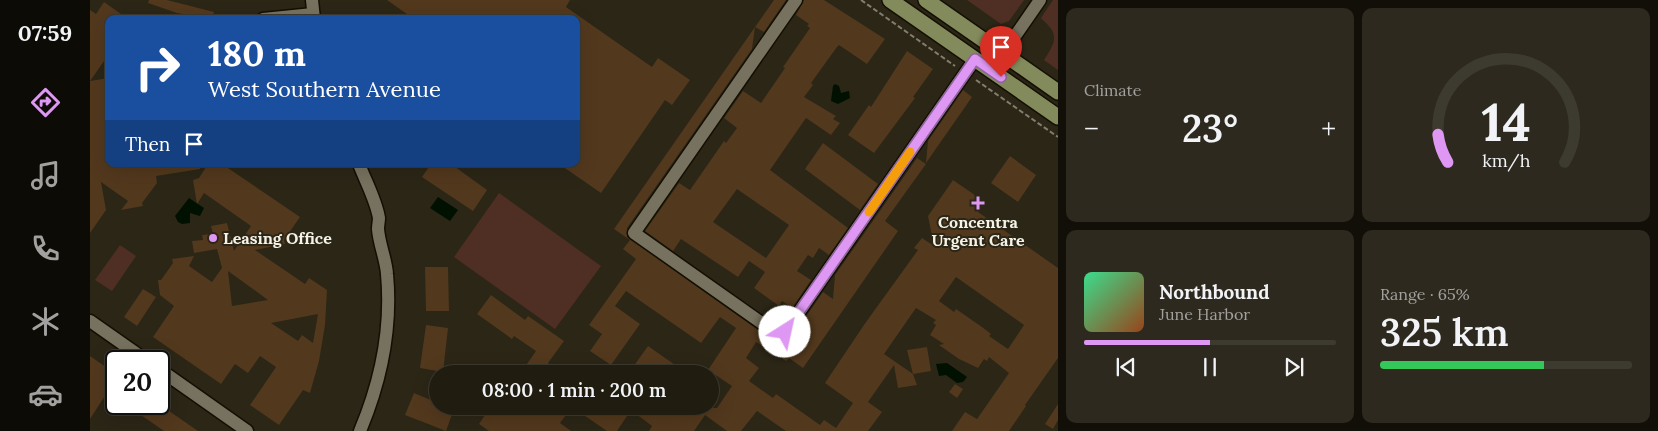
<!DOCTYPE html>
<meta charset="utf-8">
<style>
:root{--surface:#201c10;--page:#2d291e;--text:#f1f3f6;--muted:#a2a19f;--line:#3d3a30;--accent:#de98f3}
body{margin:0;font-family:Lora,serif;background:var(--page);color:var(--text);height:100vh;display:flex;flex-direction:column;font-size:19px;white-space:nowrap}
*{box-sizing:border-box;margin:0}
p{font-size:16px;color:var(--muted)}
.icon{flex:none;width:28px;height:28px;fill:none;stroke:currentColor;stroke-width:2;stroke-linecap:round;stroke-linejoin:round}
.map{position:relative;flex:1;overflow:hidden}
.details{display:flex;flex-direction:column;gap:8px;padding:8px;background:#120f09;width:600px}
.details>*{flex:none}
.top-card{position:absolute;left:15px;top:15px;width:475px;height:152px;border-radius:10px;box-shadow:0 5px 20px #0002,0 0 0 1px var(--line);background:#1a4fa0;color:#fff;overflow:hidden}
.speed{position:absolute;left:15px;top:350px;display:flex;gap:10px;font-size:25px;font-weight:700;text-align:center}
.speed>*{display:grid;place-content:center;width:65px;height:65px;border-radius:50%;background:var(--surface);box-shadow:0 5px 20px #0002,0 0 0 1px var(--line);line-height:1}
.speed .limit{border:2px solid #111;border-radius:8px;background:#fff;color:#111}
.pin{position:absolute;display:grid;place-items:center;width:42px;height:42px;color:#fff;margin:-51px -21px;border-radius:50% 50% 50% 0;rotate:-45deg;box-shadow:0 0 5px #0007}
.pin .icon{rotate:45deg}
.me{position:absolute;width:55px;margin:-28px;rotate:35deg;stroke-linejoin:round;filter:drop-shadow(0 0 4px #0008)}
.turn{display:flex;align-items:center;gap:18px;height:105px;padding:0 20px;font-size:22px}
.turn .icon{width:65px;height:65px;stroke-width:2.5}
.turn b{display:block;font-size:35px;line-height:42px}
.then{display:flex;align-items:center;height:48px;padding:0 20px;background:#0003;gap:10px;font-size:19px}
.big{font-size:38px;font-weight:600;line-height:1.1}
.details .card{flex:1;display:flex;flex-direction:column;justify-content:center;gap:8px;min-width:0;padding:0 18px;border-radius:10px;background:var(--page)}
.details .dial{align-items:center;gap:0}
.dial svg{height:130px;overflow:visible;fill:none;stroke:var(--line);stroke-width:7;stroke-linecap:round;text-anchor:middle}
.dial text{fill:var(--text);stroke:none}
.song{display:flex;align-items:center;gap:15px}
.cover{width:60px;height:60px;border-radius:8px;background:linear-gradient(135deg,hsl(150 70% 55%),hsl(20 70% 35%))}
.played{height:5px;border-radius:2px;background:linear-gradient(90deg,var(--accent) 50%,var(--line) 50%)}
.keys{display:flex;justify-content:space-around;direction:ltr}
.heat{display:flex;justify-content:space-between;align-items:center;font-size:28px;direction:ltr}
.charge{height:8px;border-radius:4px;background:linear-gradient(90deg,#34c759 65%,var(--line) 0)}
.details .tiles{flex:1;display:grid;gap:8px;grid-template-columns:repeat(2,1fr)}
.trip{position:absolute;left:339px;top:365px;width:290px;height:50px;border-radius:25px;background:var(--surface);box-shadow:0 5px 20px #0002,0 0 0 1px var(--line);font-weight:600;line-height:50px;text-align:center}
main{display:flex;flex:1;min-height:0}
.menu{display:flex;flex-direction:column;width:90px;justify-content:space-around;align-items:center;background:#0d0b06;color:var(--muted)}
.menu .icon{width:35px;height:35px}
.menu .active{color:var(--accent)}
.menu b{font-size:22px;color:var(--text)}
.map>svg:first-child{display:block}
</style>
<main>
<nav class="menu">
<b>07:59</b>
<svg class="icon active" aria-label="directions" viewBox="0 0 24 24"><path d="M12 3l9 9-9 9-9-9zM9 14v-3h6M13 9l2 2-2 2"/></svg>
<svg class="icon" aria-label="music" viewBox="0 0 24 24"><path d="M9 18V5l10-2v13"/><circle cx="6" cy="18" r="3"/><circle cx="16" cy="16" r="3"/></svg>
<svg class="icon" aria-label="phone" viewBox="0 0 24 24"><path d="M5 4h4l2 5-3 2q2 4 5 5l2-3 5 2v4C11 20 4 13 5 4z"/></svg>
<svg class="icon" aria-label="climate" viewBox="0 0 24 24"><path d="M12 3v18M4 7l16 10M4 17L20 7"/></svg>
<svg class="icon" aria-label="car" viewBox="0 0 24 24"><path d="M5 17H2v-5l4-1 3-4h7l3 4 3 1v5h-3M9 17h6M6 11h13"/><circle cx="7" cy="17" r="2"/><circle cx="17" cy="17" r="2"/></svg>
</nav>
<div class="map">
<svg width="968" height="431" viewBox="0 0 968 431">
<rect width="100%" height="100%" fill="#2b2616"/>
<g fill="#4f2f24">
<path d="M877 0H934L919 21 911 24Z"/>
<path d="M963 0H968V70L954 60C968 39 968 34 951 18Z"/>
<path d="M409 193 511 266 465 329 364 257Z"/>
<path d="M30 245 46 256 22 291 5 280Z"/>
</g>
<g fill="#001101">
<path d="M745 84 749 86 751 93 759 91 760 98 748 104 741 101 743 86Z"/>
<path d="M348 197 368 210 360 221 340 208Z"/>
<path d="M99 198 114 208 110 216 100 213V223L92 224 88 222 85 216Z"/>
<path d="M857 363 877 377 873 382 867 383 856 375 849 376 846 364Z"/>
</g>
<g fill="#52381d" fill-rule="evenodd">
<path d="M59 0H77L124 12 122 19 87 13 58 3Z"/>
<path d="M297 0H480L476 7 562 67 568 58 600 80 582 105 575 100 511 193 469 164H486V19H324Z"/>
<path d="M684 0H696L674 32 665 27Z"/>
<path d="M714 0H734L795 39 777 64 749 45 747 47 721 83 723 85 714 97 746 116 743 119 750 123 741 135 716 118 680 170 758 228 739 255 729 248 723 258 718 255 707 271 721 280 702 308 692 301 689 306 664 288 675 272 659 261 648 277 591 239 583 251 555 231 589 183 600 190 634 141 636 143 647 128 634 118 653 91 671 103 695 68 693 67 720 28 717 26 719 24 706 15ZM647 189 699 225 676 258 623 222Z"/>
<path d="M14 2 38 19H19V54L0 81 19 78V164H110V169L66 176 67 183 52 203 53 206 31 210 38 201 11 182 16 210 0 233V10L6 14Z"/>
<path d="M665 27 662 49 537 228V237L694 348 733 292 743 299 745 275 827 158 836 164 795 221 808 231 713 368 699 358 696 361 666 342 656 358 669 368 659 381 683 398 686 394 730 425 734 420 746 428 763 403 735 383 776 322 828 250 824 248 832 238 844 246 838 216 863 180 895 202 888 212 968 268V358L935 405 936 406 919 431H862L875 412 887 419 919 373 899 357 897 361 894 359 888 368 869 359 849 345 854 344 840 335 846 325 843 323 846 320 826 308 794 354 823 374 817 350 837 347 841 371 823 374 827 385 808 388 804 365 778 402 792 412 778 431H696L667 411 651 431H637L615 415 604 431H559L562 426 541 410 527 431H517L482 407 470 423 481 431H399L389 424 401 406 627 408 642 386 618 370 646 328 630 317 611 343 536 291 525 306 550 324 521 365 500 351 512 334 499 325 546 259 533 249 540 240 524 229ZM866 277 934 325 918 349 899 336 901 334 892 327 866 309 864 312 849 301Z"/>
<path d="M817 51 843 69 823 97 825 98 784 153 758 135 779 105 781 107Z"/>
<path d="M873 90 882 97 836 163 838 141Z"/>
<path d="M733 143 788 184 770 210 715 169Z"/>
<path d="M920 156 946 175 928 202 901 183Z"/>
<path d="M118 164H132L210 217 194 240 195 244 165 250 215 284 219 278 237 290 235 325 229 361 220 393 213 390 189 425 160 405 186 367 170 356 158 373 145 364 131 384 63 337 84 306 70 295 68 280H71L83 263 82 259 104 256 99 266 122 282 132 268 127 249 104 253 102 241 113 240 112 235 123 234 121 226 137 223 144 251 161 226 114 193 107 204 103 180 109 178ZM138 271 178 300 142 306ZM228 314 223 343 212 335 208 341 181 323Z"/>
<path d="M341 164H361L397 190 383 211 332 177Z"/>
<path d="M335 267H358L359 311H336Z"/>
<path d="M53 289 66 297 47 326 34 317Z"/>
<path d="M401 295 435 320 438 316 474 341 458 363 473 374H430L446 351 424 336 422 339 387 314Z"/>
<path d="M336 325 358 328 353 372 330 368Z"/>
<path d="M558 346 598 374H538Z"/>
<path d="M0 356 26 374V397L18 391 0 419Z"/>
<path d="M865 384 873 389 867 398 859 392Z"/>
<path d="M324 393 348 403V406L364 409 356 431 315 415Z"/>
<path d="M35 404H69L108 431H74Z"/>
<path d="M968 404V420L963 429 955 424Z"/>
</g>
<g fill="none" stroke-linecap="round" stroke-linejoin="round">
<defs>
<g id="minor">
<path d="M222 0 224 19"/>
<path d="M706 0 544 233 690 336 693 335 885 59"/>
<path d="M173 19 223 14"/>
<path d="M901 71 950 0"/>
<path d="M269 164C275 180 286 200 289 218 289 221 288 225 288 229 289 244 296 259 297 274 302 328 291 381 270 431"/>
<path d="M0 321 57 361"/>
<path d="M69 369 157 431"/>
</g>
<g id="major">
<path d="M800 0 968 117"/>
<path d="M836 0 968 92"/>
</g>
</defs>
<use href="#minor" stroke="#130f02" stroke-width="15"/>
<use href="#major" stroke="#130f02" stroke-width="18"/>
<g stroke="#817d6f" stroke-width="2" stroke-dasharray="5 2.5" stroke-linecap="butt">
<path d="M771 0 865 66"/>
<path d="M886 80 968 137"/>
</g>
<use href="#minor" stroke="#77725f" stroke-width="12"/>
<use href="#major" stroke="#838b5c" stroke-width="15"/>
</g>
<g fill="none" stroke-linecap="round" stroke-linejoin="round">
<defs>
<path id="route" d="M695 332 885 59 911 77"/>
</defs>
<use href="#route" stroke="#90639e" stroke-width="12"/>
<use href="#route" stroke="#de98f3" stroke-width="9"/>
<path stroke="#f59e0b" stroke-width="9" d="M779 212 820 152"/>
</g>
<g fill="#de98f3" stroke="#2b2616" stroke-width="2">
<path d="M885.5 195.5h5v5h5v5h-5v5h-5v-5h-5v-5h5z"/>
<circle cx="123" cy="238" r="5"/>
</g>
<g text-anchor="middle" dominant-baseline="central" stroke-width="4" stroke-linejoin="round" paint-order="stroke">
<g font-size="16" font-weight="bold" fill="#f5f2e7" stroke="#2b2616">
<text x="888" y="222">Concentra<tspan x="888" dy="18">Urgent Care</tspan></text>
<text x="133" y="238" text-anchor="start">Leasing Office</text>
</g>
</g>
</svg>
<div class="speed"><div class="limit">20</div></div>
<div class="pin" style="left:911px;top:77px;background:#d93025"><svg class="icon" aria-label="arrive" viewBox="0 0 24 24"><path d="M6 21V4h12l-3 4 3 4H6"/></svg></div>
<svg class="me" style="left:695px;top:332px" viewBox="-20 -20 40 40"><circle r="19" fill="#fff"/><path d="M0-13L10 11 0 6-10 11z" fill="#de98f3"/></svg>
<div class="trip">08:00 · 1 min · 200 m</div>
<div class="top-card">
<div class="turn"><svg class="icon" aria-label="right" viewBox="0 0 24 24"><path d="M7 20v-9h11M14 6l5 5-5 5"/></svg><div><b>180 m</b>West Southern Avenue</div></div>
<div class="then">Then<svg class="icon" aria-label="arrive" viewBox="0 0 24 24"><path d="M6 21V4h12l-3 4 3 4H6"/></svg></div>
</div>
</div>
<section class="details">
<div class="tiles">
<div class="card"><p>Climate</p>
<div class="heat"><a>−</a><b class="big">23°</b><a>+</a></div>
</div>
<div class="card dial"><svg viewBox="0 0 100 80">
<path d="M14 69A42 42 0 1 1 86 69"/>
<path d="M14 69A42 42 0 0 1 8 52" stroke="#de98f3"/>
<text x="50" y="56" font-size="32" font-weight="700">14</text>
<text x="50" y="72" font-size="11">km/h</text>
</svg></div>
<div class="card">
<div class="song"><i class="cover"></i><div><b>Northbound</b><p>June Harbor</p></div></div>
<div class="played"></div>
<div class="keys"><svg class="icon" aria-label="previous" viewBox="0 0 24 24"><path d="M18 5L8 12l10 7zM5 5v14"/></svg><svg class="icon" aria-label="pause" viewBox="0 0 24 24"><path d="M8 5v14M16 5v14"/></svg><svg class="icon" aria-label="next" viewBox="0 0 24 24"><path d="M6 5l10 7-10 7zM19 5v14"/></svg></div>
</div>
<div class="card"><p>Range · 65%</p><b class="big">325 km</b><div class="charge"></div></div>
</div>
</section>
</main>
